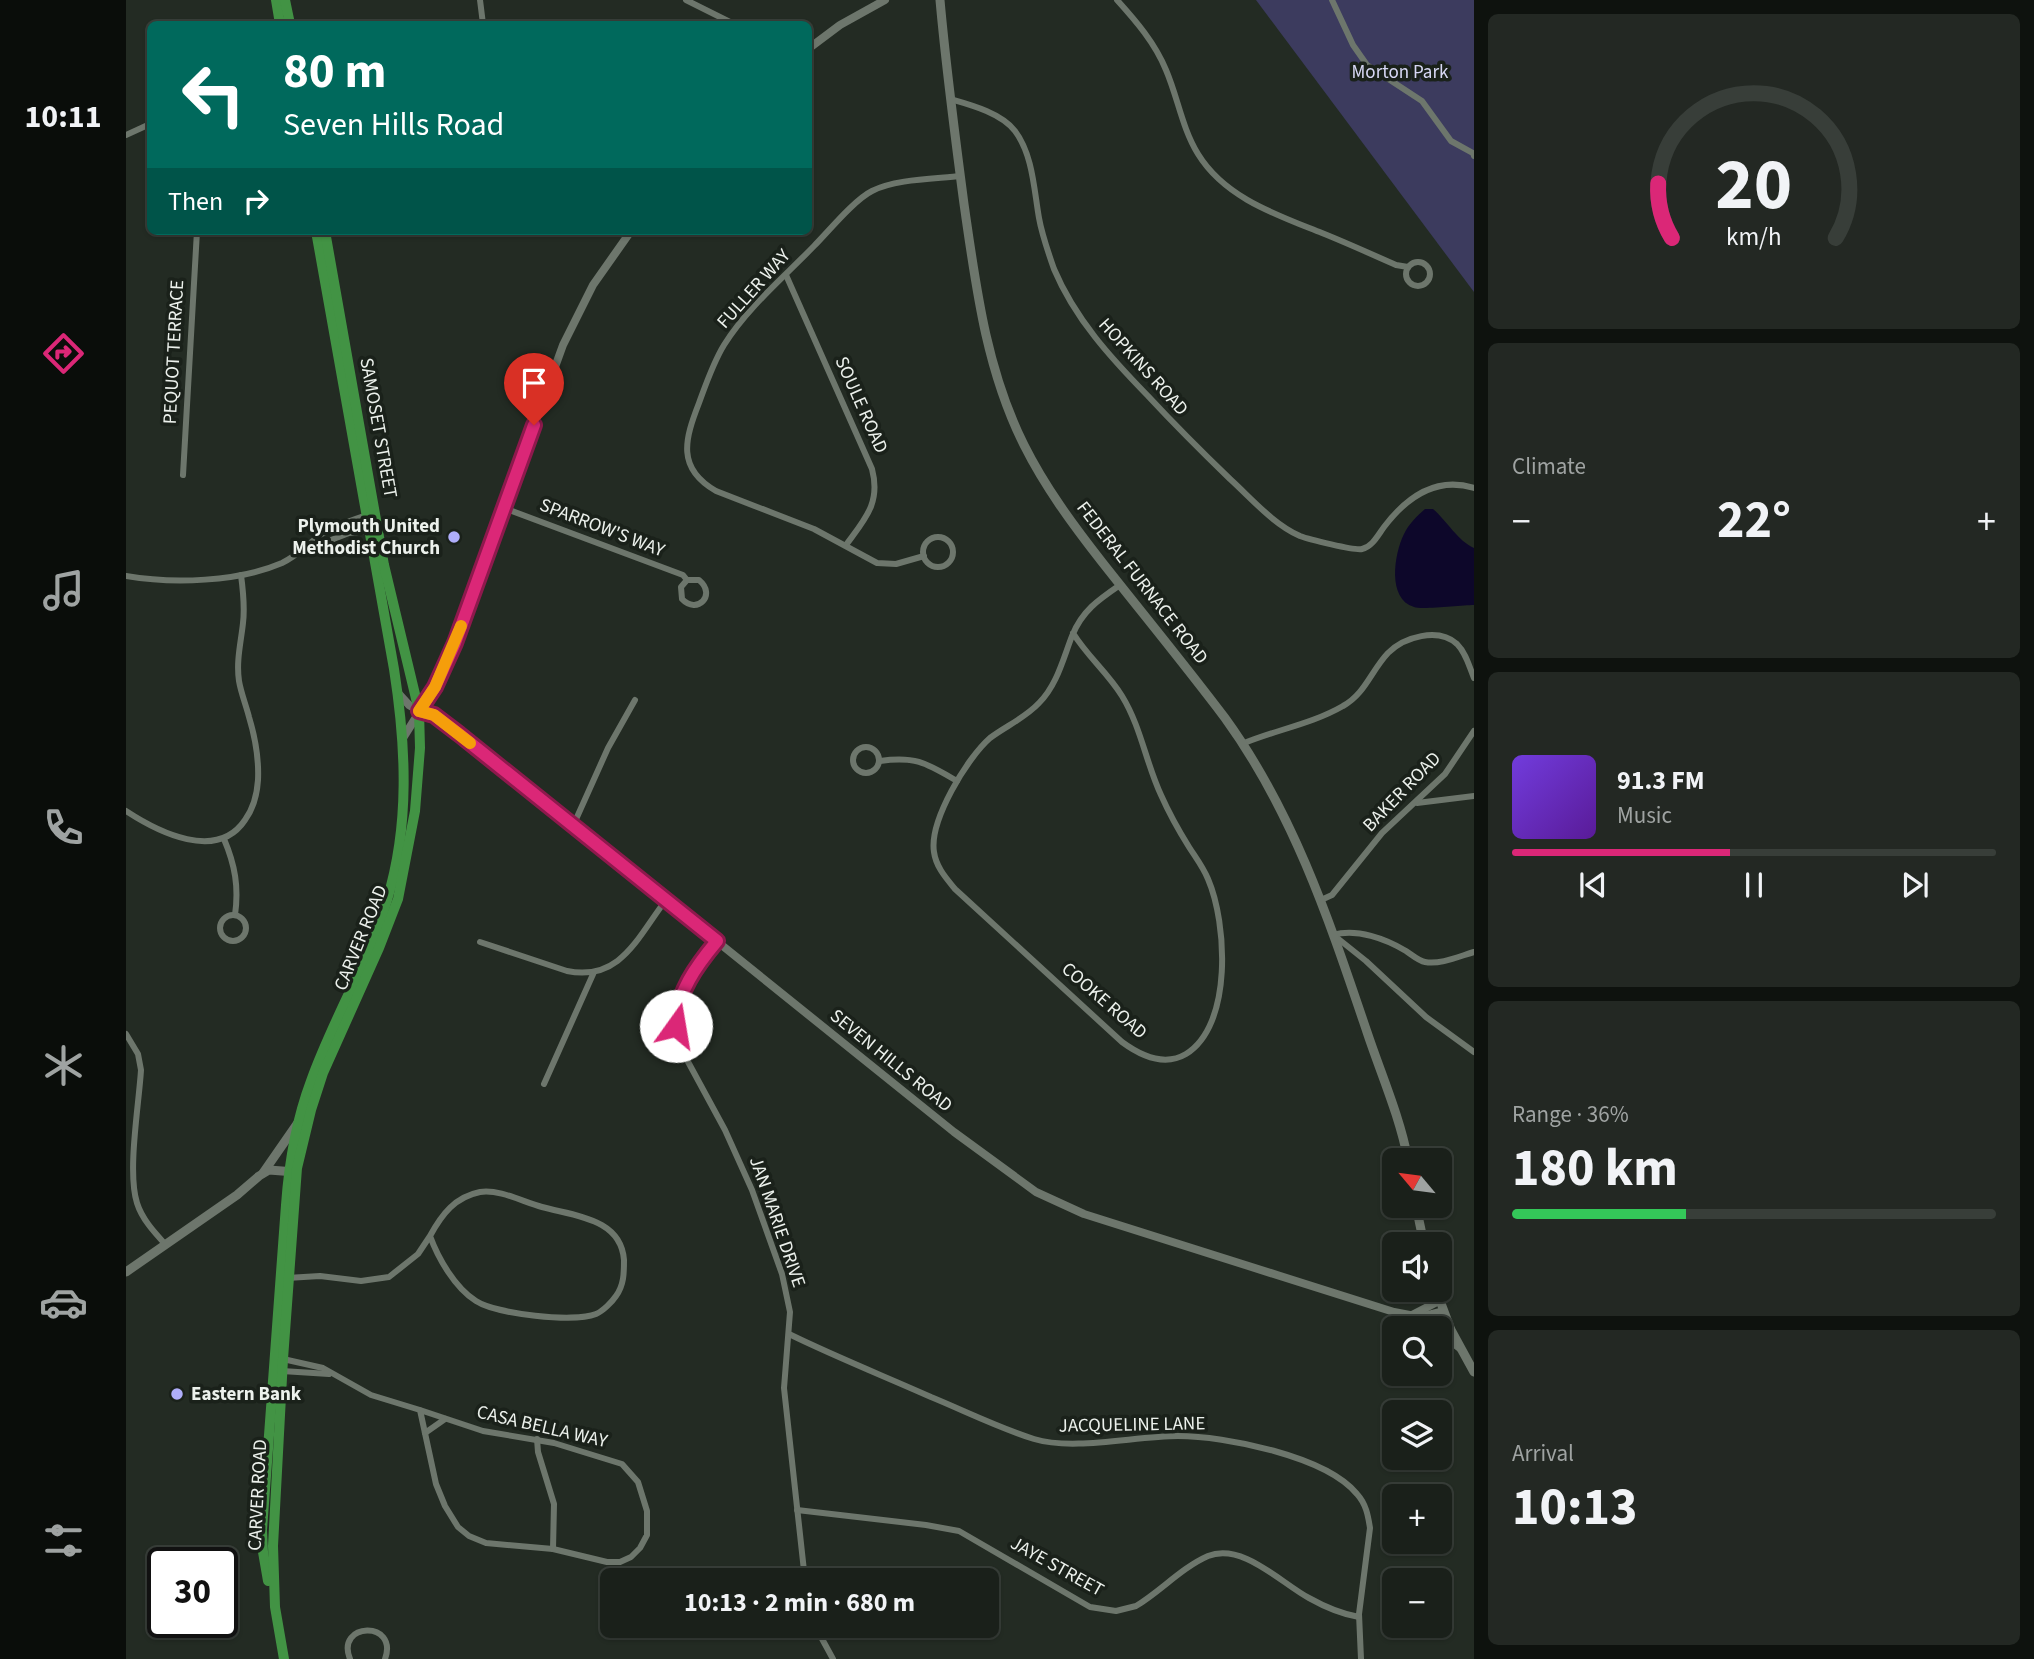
<!DOCTYPE html>
<meta charset="utf-8">
<style>
:root{--surface:#1a201a;--page:#232823;--text:#f1f3f6;--muted:#9fa3a2;--line:#383e39;--accent:#db2777}
body{margin:0;font-family:"Source Sans 3",sans-serif;background:var(--page);color:var(--text);height:100vh;display:flex;flex-direction:column;font-size:26px;white-space:nowrap}
*{box-sizing:border-box;margin:0}
p{font-size:23px;color:var(--muted)}
.icon{flex:none;width:38px;height:38px;fill:none;stroke:currentColor;stroke-width:2;stroke-linecap:round;stroke-linejoin:round}
.map{position:relative;flex:1;overflow:hidden}
.drawer{display:flex;flex-direction:column;gap:14px;padding:14px;background:#0e120e;width:560px}
.drawer>*{flex:none}
.hud{position:absolute;left:21px;top:21px;width:665px;height:214px;border-radius:10px;box-shadow:0 2px 5px #0004,0 0 0 2px var(--line);background:#00695c;color:#fff;overflow:hidden}
.needle{width:46px;rotate:299deg}
.tools{position:absolute;left:1256px;top:1148px;display:grid;gap:14px}
.tools a{display:grid;place-items:center;width:70px;height:70px;border-radius:10px;background:var(--surface);box-shadow:0 2px 5px #0004,0 0 0 2px var(--line);font-size:35px}
.speed{position:absolute;left:21px;top:1547px;display:flex;gap:14px;font-size:35px;font-weight:700;text-align:center}
.speed>*{display:grid;place-content:center;width:91px;height:91px;border-radius:50%;background:var(--surface);box-shadow:0 2px 5px #0004,0 0 0 2px var(--line);line-height:1}
.speed .limit{border:4px solid #111;border-radius:10px;background:#fff;color:#111}
.pin{position:absolute;display:grid;place-items:center;width:60px;height:60px;color:#fff;margin:-72px -30px;border-radius:50% 50% 50% 0;rotate:-45deg;box-shadow:0 0 7px #0007}
.pin .icon{rotate:45deg}
.me{position:absolute;width:77px;margin:-38px;rotate:13deg;stroke-linejoin:round;filter:drop-shadow(0 0 5px #0008)}
.turn{display:flex;align-items:center;gap:24px;height:147px;padding:0 21px;font-size:32px}
.turn .icon{width:91px;height:91px;stroke-width:2.5}
.turn b{display:block;font-size:49px;line-height:60px}
.then{display:flex;align-items:center;height:66px;padding:0 21px;background:#0003;gap:14px;font-size:26px}
.big{font-size:52px;font-weight:700;line-height:1.1}
.drawer .widget{flex:1;display:flex;flex-direction:column;justify-content:center;gap:10px;min-width:0;padding:0 24px;border-radius:10px;background:var(--page)}
.drawer .dial{align-items:center;gap:0}
.dial svg{height:182px;overflow:visible;fill:none;stroke:var(--line);stroke-width:7;stroke-linecap:round;text-anchor:middle}
.dial text{fill:var(--text);stroke:none}
.song{display:flex;align-items:center;gap:21px}
.cover{width:84px;height:84px;border-radius:10px;background:linear-gradient(135deg,hsl(260 70% 55%),hsl(270 70% 35%))}
.played{height:7px;border-radius:4px;background:linear-gradient(90deg,var(--accent) 45%,var(--line) 45%)}
.keys{display:flex;justify-content:space-around;direction:ltr}
.heat{display:flex;justify-content:space-between;align-items:center;font-size:38px;direction:ltr}
.charge{height:10px;border-radius:5px;background:linear-gradient(90deg,#34c759 36%,var(--line) 0)}
.trip{position:absolute;left:474px;top:1568px;width:399px;height:70px;border-radius:10px;background:var(--surface);box-shadow:0 2px 5px #0004,0 0 0 2px var(--line);font-weight:700;line-height:70px;text-align:center}
main{display:flex;flex:1;min-height:0}
.tabs{display:flex;flex-direction:column;width:126px;justify-content:space-around;align-items:center;background:#0a0d0a;color:var(--muted)}
.tabs .icon{width:49px;height:49px}
.tabs .selected{color:var(--accent)}
.tabs b{font-size:32px;color:var(--text)}
.map>svg:first-child{display:block}
</style>
<main>
<nav class="tabs">
<b>10:11</b>
<svg class="icon selected" aria-label="directions" viewBox="0 0 24 24"><path d="M12 3l9 9-9 9-9-9zM9 14v-3h6M13 9l2 2-2 2"/></svg>
<svg class="icon" aria-label="music" viewBox="0 0 24 24"><path d="M9 18V5l10-2v13"/><circle cx="6" cy="18" r="3"/><circle cx="16" cy="16" r="3"/></svg>
<svg class="icon" aria-label="phone" viewBox="0 0 24 24"><path d="M5 4h4l2 5-3 2q2 4 5 5l2-3 5 2v4C11 20 4 13 5 4z"/></svg>
<svg class="icon" aria-label="climate" viewBox="0 0 24 24"><path d="M12 3v18M4 7l16 10M4 17L20 7"/></svg>
<svg class="icon" aria-label="car" viewBox="0 0 24 24"><path d="M5 17H2v-5l4-1 3-4h7l3 4 3 1v5h-3M9 17h6M6 11h13"/><circle cx="7" cy="17" r="2"/><circle cx="17" cy="17" r="2"/></svg>
<svg class="icon" aria-label="filters" viewBox="0 0 24 24"><path d="M4 7h16M4 17h16"/><circle cx="9" cy="7" r="2"/><circle cx="15" cy="17" r="2"/></svg>
</nav>
<div class="map">
<svg width="1348" height="1659" viewBox="0 0 1348 1659">
<rect width="100%" height="100%" fill="#232b23"/>
<path fill="#3c3b5e" d="M1130 0H1348V292Z"/>
<path fill="#0d072a" d="M1299 509H1307C1321 521 1332 541 1348 548V605C1335 605 1296 610 1288 607 1261 599 1268 554 1278 534 1282 525 1291 516 1299 509Z"/>
<g fill="none" stroke-linecap="round" stroke-linejoin="round">
<g stroke="#6d766c" stroke-width="6">
<path d="M354 0 357 24"/>
<path d="M560 0 608 24"/>
<path d="M991 0C1010 21 1029 43 1040 70 1052 98 1056 128 1072 154 1099 198 1151 215 1196 233 1221 243 1245 254 1270 265L1282 267"/>
<path d="M1206 0 1227 45 1241 65 1296 101 1325 141 1347 153 1348 156"/>
<path d="M824 99C845 105 875 113 889 131 907 155 908 190 913 218 916 235 922 252 928 269 949 319 985 358 1022 396 1049 425 1076 452 1104 479 1126 499 1147 524 1174 536 1182 539 1229 551 1236 549 1246 547 1252 535 1258 527 1280 498 1310 476 1348 488"/>
<path d="M0 135 24 124"/>
<circle cx="1292" cy="274" r="12"/>
<path d="M660 275 746 469C755 503 739 519 720 545"/>
<path d="M57 475 71 231"/>
<path d="M378 508 557 575 561 580H573C591 595 571 615 556 599L555 587 561 580"/>
<circle cx="812" cy="552" r="15"/>
<path d="M177 551 223 533 243 531"/>
<path d="M798 556 770 564 751 563 688 529 590 491C550 468 559 439 573 403 580 384 587 363 598 345 621 308 658 277 688 246 702 232 728 200 746 191 769 179 808 179 835 176"/>
<path d="M0 576C47 584 112 582 156 563 171 556 183 543 196 534 210 525 226 520 241 515"/>
<path d="M947 633C961 656 982 673 996 696 1015 727 1020 763 1035 795 1043 813 1053 831 1063 847 1070 858 1077 867 1082 879 1101 923 1107 1025 1060 1054 1038 1067 1015 1056 996 1042L829 889C820 878 810 867 808 852 803 821 841 758 864 738 880 726 899 718 913 703 931 685 937 659 946 636 956 611 972 600 994 585"/>
<path d="M1116 744C1149 730 1186 724 1217 706 1239 694 1245 671 1262 653 1278 637 1312 627 1331 644 1340 653 1343 666 1348 678"/>
<circle cx="740" cy="760" r="13"/>
<path d="M754 761C790 756 800 763 831 781"/>
<path d="M1291 803 1348 796"/>
<path d="M0 811C32 832 91 862 119 820 127 809 131 795 132 780 133 759 129 737 123 717 120 705 115 693 113 681 110 661 115 642 117 623 119 607 117 590 115 575"/>
<path d="M447 826 482 748 509 700"/>
<path d="M98 839C109 865 113 887 109 915"/>
<path d="M1195 900 1206 895 1256 833 1319 774 1348 731"/>
<circle cx="107" cy="928" r="13"/>
<path d="M1207 935C1231 928 1260 939 1280 951 1286 955 1293 961 1299 962 1314 965 1334 956 1348 952"/>
<path d="M1210 937 1240 961 1300 1017 1348 1052"/>
<path d="M591 941 576 959 561 984 551 1012 550 1026 554 1047 599 1130 626 1190 656 1274 664 1312 658 1388 679 1580"/>
<path d="M354 942 441 971C495 982 512 936 540 900"/>
<path d="M0 1034 12 1054 15 1070C13 1104 1 1172 11 1203 16 1219 28 1232 39 1244"/>
<path d="M418 1084 468 972"/>
<path d="M1314 1201 1324 1198"/>
<path d="M161 1278 194 1276 235 1281 263 1277 292 1254 304 1236C312 1258 329 1288 350 1301 370 1314 448 1323 470 1314 477 1311 486 1302 490 1296 498 1285 498 1273 498 1260 495 1218 448 1216 416 1207 397 1202 374 1189 354 1192 329 1197 316 1214 304 1236"/>
<path d="M663 1334C710 1357 758 1376 805 1397 839 1411 873 1428 908 1439 948 1451 1009 1436 1052 1436 1099 1436 1200 1456 1231 1494 1240 1504 1242 1515 1244 1528L1233 1614 1235 1659"/>
<path d="M157 1359 197 1368 245 1395 294 1410 357 1431 428 1443 496 1464 512 1482 521 1511V1535L514 1548 505 1557 494 1562H481L427 1549 360 1543 343 1536 332 1527 319 1506 310 1484 294 1410"/>
<path d="M156 1371 203 1374"/>
<path d="M299 1433 319 1419"/>
<path d="M411 1439 412 1452 428 1504 427 1549"/>
<path d="M671 1510 800 1525 833 1531 964 1607 990 1611 1010 1606C1035 1591 1055 1568 1082 1556 1116 1542 1155 1583 1183 1598 1199 1607 1215 1614 1233 1617"/>
<path d="M689 1626 707 1659"/>
<path d="M224 1659C209 1622 273 1620 259 1659"/>
</g>
<g stroke="#6d766c" stroke-width="8">
<path d="M682 49 714 25 759 0"/>
<path d="M272 693 283 705 293 711 308 715 333 734 828 1132 910 1192 958 1214 1268 1312 1294 1317 1317 1311"/>
<path d="M277 738 309 687 329 643 437 345 467 285 505 231"/>
<path d="M1286 1315 1313 1301"/>
<path d="M1286 1318 1306 1328"/>
<path d="M1314 1333 1334 1348"/>
</g>
<g stroke="#6d766c" stroke-width="9">
<path d="M814 0C820 68 829 136 838 204 850 287 860 369 898 445 919 487 947 525 976 562 1017 614 1059 665 1099 718 1168 813 1204 923 1241 1032 1255 1074 1274 1117 1282 1160"/>
<path d="M137 1173 171 1124"/>
<path d="M1290 1206 1298 1244"/>
<path d="M0 1272 111 1195 133 1176 143 1170 169 1172"/>
<path d="M1310 1290 1325 1330 1348 1372"/>
</g>
<g stroke="#429344" stroke-width="10">
<path d="M150 0 154 24"/>
<path d="M159 0 164 24"/>
<path d="M142 1581 137 1552 136 1530 160 1205C163 1163 170 1121 185 1081 207 1019 242 963 261 900 284 825 280 746 268 669L190 231"/>
<path d="M158 1659 149 1607 147 1546 157 1359 171 1168 185 1110 197 1073 253 948 272 899 289 811 294 748 293 711 258 565 199 231"/>
</g>
</g>
<g fill="none" stroke-linecap="round" stroke-linejoin="round">
<defs>
<path id="route" d="M408 425 329 643 309 687 293 711 308 715 333 734 591 941C571 965 550 993 550 1026"/>
</defs>
<use href="#route" stroke="#8e194d" stroke-width="18"/>
<use href="#route" stroke="#db2777" stroke-width="12"/>
<path stroke="#f59e0b" stroke-width="12" d="M335 626 309 687 293 711 308 715 344 743"/>
</g>
<g fill="#afaefa" stroke="#1a211a" stroke-width="2.5">
<circle cx="328" cy="537" r="7"/>
<circle cx="51" cy="1394" r="7"/>
</g>
<g text-anchor="middle" dominant-baseline="central" stroke-width="7" stroke-linejoin="round" paint-order="stroke">
<g font-size="19" fill="#d8d8f5" stroke="#1a211a">
<text x="1274" y="72">Morton Park</text>
</g>
<g font-size="19" fill="#ecf1ec" stroke="#1a211a">
<text transform="translate(628 289) rotate(-48)">FULLER WAY</text>
<text transform="translate(48 352) rotate(-87)">PEQUOT TERRACE</text>
<text transform="translate(1017 367) rotate(48)">HOPKINS ROAD</text>
<text transform="translate(735 405) rotate(66)">SOULE ROAD</text>
<text transform="translate(252 428) rotate(80)">SAMOSET STREET</text>
<text transform="translate(476 528) rotate(21)">SPARROW'S WAY</text>
<text transform="translate(1016 583) rotate(52)">FEDERAL FURNACE ROAD</text>
<text transform="translate(1276 792) rotate(-46)">BAKER ROAD</text>
<text transform="translate(235 938) rotate(-68)">CARVER ROAD</text>
<text transform="translate(978 1001) rotate(41)">COOKE ROAD</text>
<text transform="translate(765 1061) rotate(39)">SEVEN HILLS ROAD</text>
<text transform="translate(651 1222) rotate(71)">JAN MARIE DRIVE</text>
<text transform="translate(1006 1425) rotate(-1)">JACQUELINE LANE</text>
<text transform="translate(416 1427) rotate(13)">CASA BELLA WAY</text>
<text transform="translate(132 1495) rotate(-87)">CARVER ROAD</text>
<text transform="translate(931 1567) rotate(29)">JAYE STREET</text>
</g>
<g font-size="19" font-weight="bold" fill="#ecf1ec" stroke="#1a211a" text-anchor="end">
<text x="314" y="526">Plymouth United<tspan x="314" dy="22">Methodist Church</tspan></text>
<text x="65" y="1394" text-anchor="start">Eastern Bank</text>
</g>
</g>
</svg>
<div class="tools">
<a><svg class="needle" viewBox="-14 -14 28 28"><path d="M0-13l5 13h-10z" fill="#e53935"/><path d="M0 13l5-13h-10z" fill="#9fa3a2"/></svg></a>
<a><svg class="icon" aria-label="sound" viewBox="0 0 24 24"><path d="M4 9h4l5-4v14l-5-4H4zM17 9q2 3 0 6"/></svg></a>
<a><svg class="icon" aria-label="search" viewBox="0 0 24 24"><circle cx="10" cy="10" r="6"/><path d="M15 15l6 6"/></svg></a>
<a><svg class="icon" aria-label="layers" viewBox="0 0 24 24"><path d="M12 4l9 5-9 5-9-5zM3 14l9 5 9-5"/></svg></a>
<a>+</a>
<a>−</a>
</div>
<div class="speed"><div class="limit">30</div></div>
<div class="pin" style="left:408px;top:425px;background:#d93025"><svg class="icon" aria-label="arrive" viewBox="0 0 24 24"><path d="M6 21V4h12l-3 4 3 4H6"/></svg></div>
<svg class="me" style="left:550px;top:1026px" viewBox="-20 -20 40 40"><circle r="19" fill="#fff"/><path d="M0-13L10 11 0 6-10 11z" fill="#db2777"/></svg>
<div class="trip">10:13 · 2 min · 680 m</div>
<div class="hud">
<div class="turn"><svg class="icon" aria-label="left" viewBox="0 0 24 24"><path d="M17 20v-9H6M10 6l-5 5 5 5"/></svg><div><b>80 m</b>Seven Hills Road</div></div>
<div class="then">Then<svg class="icon" aria-label="right" viewBox="0 0 24 24"><path d="M7 20v-9h11M14 6l5 5-5 5"/></svg></div>
</div>
</div>
<section class="drawer">
<div class="widget dial"><svg viewBox="0 0 100 80">
<path d="M14 69A42 42 0 1 1 86 69"/>
<path d="M14 69A42 42 0 0 1 8 45" stroke="#db2777"/>
<text x="50" y="56" font-size="32" font-weight="700">20</text>
<text x="50" y="72" font-size="11">km/h</text>
</svg></div>
<div class="widget"><p>Climate</p>
<div class="heat"><a>−</a><b class="big">22°</b><a>+</a></div>
</div>
<div class="widget">
<div class="song"><i class="cover"></i><div><b>91.3 FM</b><p>Music</p></div></div>
<div class="played"></div>
<div class="keys"><svg class="icon" aria-label="previous" viewBox="0 0 24 24"><path d="M18 5L8 12l10 7zM5 5v14"/></svg><svg class="icon" aria-label="pause" viewBox="0 0 24 24"><path d="M8 5v14M16 5v14"/></svg><svg class="icon" aria-label="next" viewBox="0 0 24 24"><path d="M6 5l10 7-10 7zM19 5v14"/></svg></div>
</div>
<div class="widget"><p>Range · 36%</p><b class="big">180 km</b><div class="charge"></div></div>
<div class="widget"><p>Arrival</p><b class="big">10:13</b></div>
</section>
</main>
